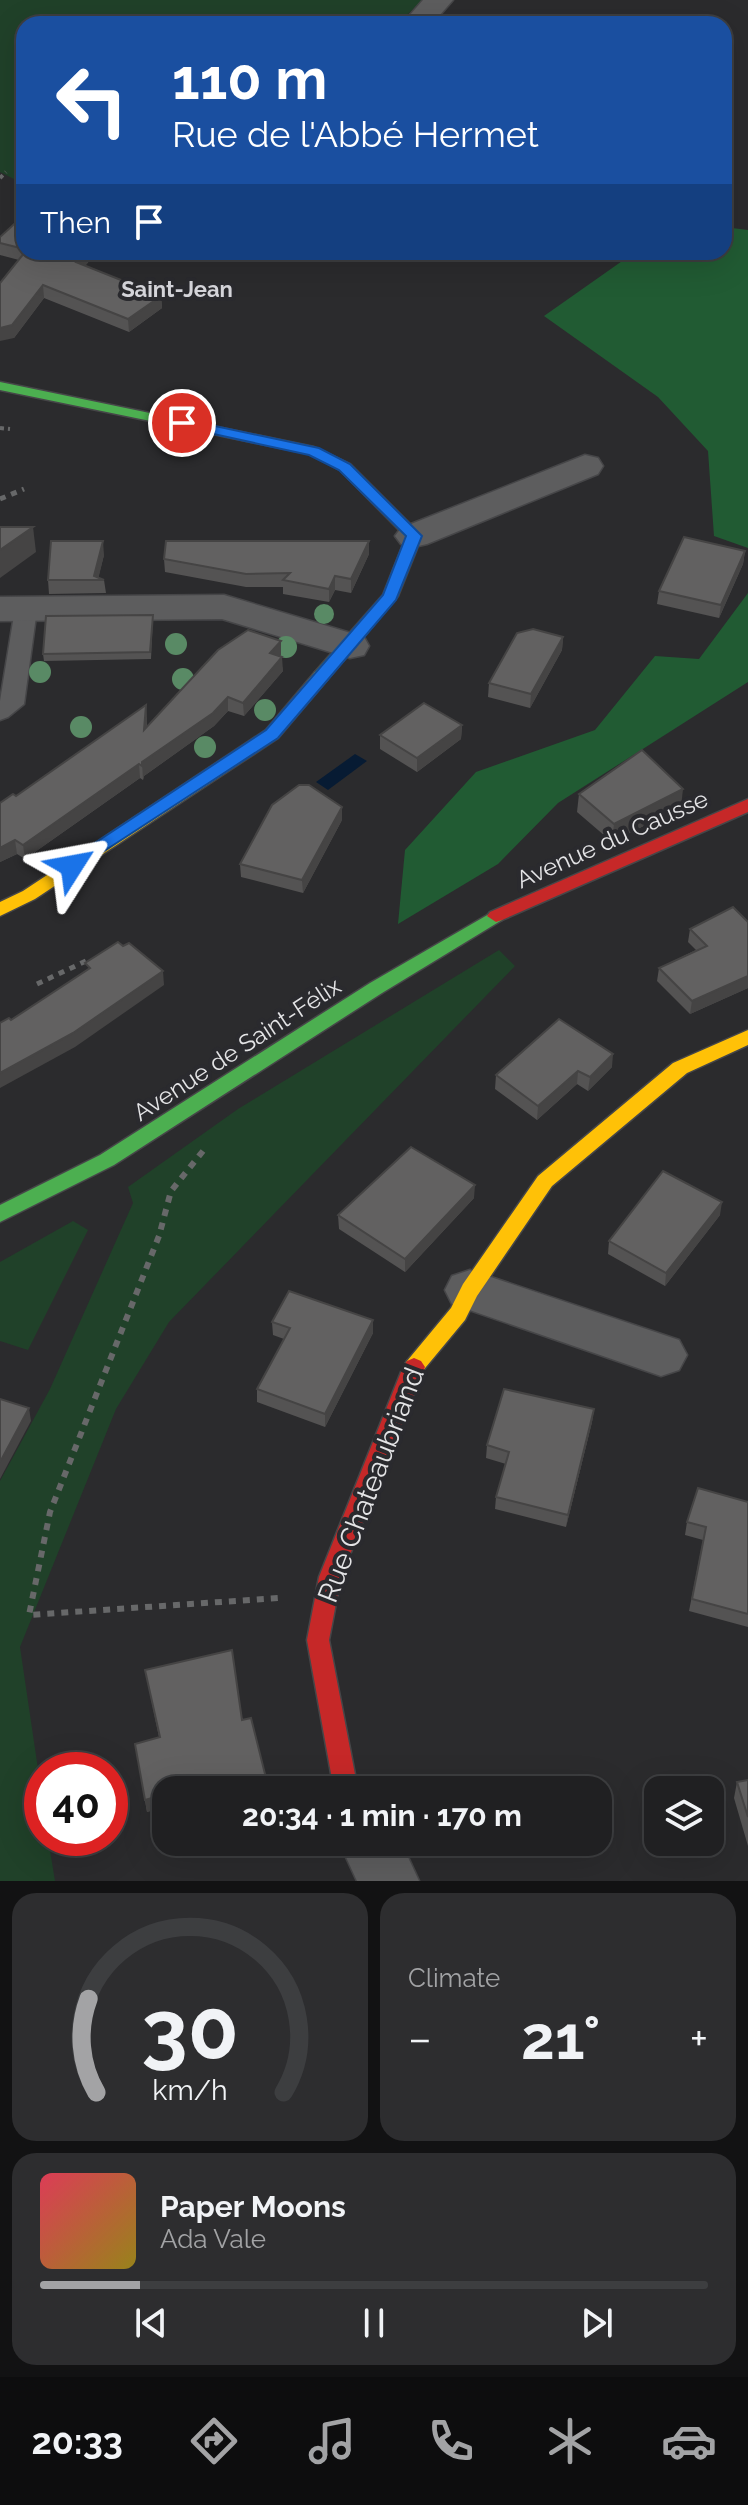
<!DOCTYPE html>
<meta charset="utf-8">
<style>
:root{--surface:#202022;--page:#2d2d2f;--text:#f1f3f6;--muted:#a2a3a5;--line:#3d3e40;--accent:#a3a3a5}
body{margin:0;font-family:Raleway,sans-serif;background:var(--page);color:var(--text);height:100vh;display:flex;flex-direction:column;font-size:30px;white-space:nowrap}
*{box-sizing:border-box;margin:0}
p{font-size:26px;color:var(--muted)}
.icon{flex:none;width:44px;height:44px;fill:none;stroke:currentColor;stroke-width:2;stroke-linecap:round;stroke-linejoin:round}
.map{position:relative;height:1881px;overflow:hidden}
.details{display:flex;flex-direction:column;gap:12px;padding:12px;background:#121213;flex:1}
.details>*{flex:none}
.banner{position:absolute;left:16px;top:16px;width:716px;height:244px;border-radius:24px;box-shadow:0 8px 32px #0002,0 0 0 2px var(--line);background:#1a4fa0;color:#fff;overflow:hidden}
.tools{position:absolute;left:644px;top:1776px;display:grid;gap:16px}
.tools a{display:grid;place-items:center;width:80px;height:80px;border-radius:16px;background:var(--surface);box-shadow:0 8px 32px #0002,0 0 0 2px var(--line);font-size:40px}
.speed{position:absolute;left:24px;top:1752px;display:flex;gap:16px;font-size:40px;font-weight:700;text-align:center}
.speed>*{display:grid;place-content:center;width:104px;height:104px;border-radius:50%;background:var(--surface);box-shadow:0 8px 32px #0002,0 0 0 2px var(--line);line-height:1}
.speed .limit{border:12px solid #d22;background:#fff;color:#111}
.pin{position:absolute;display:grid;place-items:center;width:68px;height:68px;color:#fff;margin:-34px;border:4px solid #fff;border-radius:50%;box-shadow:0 2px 8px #0007}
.me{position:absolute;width:88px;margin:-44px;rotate:56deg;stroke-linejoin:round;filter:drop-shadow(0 0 6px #0008)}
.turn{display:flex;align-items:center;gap:28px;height:168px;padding:0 24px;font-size:36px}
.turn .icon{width:104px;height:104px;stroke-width:2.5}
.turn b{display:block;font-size:56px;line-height:68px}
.then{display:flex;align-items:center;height:76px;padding:0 24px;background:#0003;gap:16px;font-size:30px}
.big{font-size:60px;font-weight:700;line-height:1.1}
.details .widget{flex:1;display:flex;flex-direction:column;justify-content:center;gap:12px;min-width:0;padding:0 28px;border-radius:24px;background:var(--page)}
.details .dial{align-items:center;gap:0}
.dial svg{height:208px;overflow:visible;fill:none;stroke:var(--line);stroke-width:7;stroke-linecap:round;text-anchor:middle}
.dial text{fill:var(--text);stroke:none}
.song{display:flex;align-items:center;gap:24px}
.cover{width:96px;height:96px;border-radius:12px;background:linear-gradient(135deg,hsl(350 70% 55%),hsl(50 70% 35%))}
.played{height:8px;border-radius:4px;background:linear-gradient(90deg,var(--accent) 15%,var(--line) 15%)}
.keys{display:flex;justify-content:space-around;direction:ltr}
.heat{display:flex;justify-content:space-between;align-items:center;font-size:44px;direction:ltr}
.details .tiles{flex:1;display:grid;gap:12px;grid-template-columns:1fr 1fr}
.widget:last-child{grid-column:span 2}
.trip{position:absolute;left:152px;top:1776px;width:460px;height:80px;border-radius:24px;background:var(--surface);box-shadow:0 8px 32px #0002,0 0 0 2px var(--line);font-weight:700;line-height:80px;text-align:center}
.tabs{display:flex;height:128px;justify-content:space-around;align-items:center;background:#0d0d0e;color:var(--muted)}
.tabs .icon{width:56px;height:56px}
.tabs .current{color:var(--accent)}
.tabs b{font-size:36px;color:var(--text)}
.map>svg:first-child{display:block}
</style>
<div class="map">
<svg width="748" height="1881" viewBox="0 0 748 1881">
<rect width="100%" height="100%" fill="#2b2b2d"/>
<g fill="#204129">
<path d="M0 0H423L397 24H24V184L0 172Z"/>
<path d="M499 950 515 966 169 1322 116 1409 20 1647 42 1796V1838H48L55 1881H0V1481L50 1389 133 1203 128 1187 238 1109Z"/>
<path d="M73 1221 88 1230 28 1350 0 1341V1262Z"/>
</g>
<g fill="#215b33">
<path d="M724 227 748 230V548L714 536 708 451 658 397 544 316 635 252H724Z"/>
<path d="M748 593V682L558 803 498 864 398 924 405 850 476 772 595 730 655 656 699 659Z"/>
</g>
<path fill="#071b33" d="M355 754 367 761 328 790 316 782Z"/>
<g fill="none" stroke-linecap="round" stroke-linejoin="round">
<defs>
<path id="lane" d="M26 602 34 604 37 609 24 704 8 717 0 720V701L15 609 18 604Z"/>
<g id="street">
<path d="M423 0H453L432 24H402Z"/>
<path d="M585 455 598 458 603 466 598 474 427 544 414 547 401 544 395 536 401 528Z"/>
<path d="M224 595 364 637 369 646 364 655 350 658 222 619 0 621V597Z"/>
<path d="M470 1270 679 1340 687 1355 679 1370 661 1376 452 1304 445 1290 452 1276Z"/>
<path d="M339 1842H401L419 1881H357Z"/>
</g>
<g id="fast">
<path d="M0 382 314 447 350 464 422 536 398 596 327 680H315L313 676 315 672 383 595 406 537 340 470 310 454 0 390Z"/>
<path d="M496 910 505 916 502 920 382 993 114 1165 0 1222V1205L100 1155 370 983Z"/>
</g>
<g id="slow">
<path d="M321 671 327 672 329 676 327 680 278 738 35 899 0 916V902L23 891 266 730 315 672Z"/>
<path d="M748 1030V1045L687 1073 552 1186 477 1296 465 1320 421 1373 414 1376 407 1373 403 1367 407 1361 451 1308 463 1284 538 1176 673 1063Z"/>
</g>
<g id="jam">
<path d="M748 799V812L502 920 496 922 487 916 490 912Z"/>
<path d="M414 1358 421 1361 425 1367 341 1577 329 1640 358 1790H334L307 1640 319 1577 403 1367 407 1361Z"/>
</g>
</defs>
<use href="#lane" stroke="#464648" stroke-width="3"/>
<use href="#street" stroke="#464648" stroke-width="3"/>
<use href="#fast" stroke="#464648" stroke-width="3"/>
<use href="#slow" stroke="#464648" stroke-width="3"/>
<use href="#jam" stroke="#464648" stroke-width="3"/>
<g stroke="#676869" stroke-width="4" stroke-dasharray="4 4" stroke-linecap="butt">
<path d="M0 178 6 172"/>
<path d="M0 428 10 429"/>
</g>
<g stroke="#676869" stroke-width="5" stroke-dasharray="6 6" stroke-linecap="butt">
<path d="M0 499 24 489"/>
<path d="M37 984 86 961"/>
</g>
<path stroke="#676869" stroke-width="6" stroke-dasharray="7 7" stroke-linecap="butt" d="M203 1151 171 1191 159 1236 50 1512 29 1615 279 1598"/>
<use href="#lane" fill="#5d5d5e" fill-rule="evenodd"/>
<use href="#street" fill="#5d5d5e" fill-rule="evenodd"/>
<use href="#fast" fill="#4caf50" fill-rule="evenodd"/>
<use href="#slow" fill="#ffc107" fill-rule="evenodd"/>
<use href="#jam" fill="#c62828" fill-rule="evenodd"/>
</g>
<g fill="#598a65">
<circle cx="324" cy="614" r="10"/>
<circle cx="176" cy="644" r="11"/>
<circle cx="286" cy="647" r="11"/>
<circle cx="40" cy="672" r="11"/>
<circle cx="183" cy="679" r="11"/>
<circle cx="265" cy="710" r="11"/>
<circle cx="81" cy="727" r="11"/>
<circle cx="205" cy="747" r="11"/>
</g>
<g fill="#545353">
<path d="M24 215V252H97L85 266 161 296 162 308 129 332 44 298 14 338 19 260 0 255V237Z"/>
<path d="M745 551 743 564 719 618 657 604 659 591Z"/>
<path d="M369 554 351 593 335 590 329 602 283 594V587H246L165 572 164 559Z"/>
<path d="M104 555 98 578 104 580 106 593 49 594 48 580Z"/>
<path d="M153 615 151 659 44 661 43 654Z"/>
<path d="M563 637 562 650 530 708 488 697 489 683Z"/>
<path d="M281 641V655L280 656 283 671 244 716 228 711 214 726 144 776 143 780 140 778 25 859 17 854 0 862 16 796 146 705 147 728Z"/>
<path d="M462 725 461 739 417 772 380 749V735Z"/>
<path d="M579 794 681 807 612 842 577 812Z"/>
<path d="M342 820 303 893 241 877 240 864Z"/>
<path d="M748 922V988L690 1014 657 981 659 968 696 950 688 942 690 929Z"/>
<path d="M612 1067 588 1091 577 1084 537 1120 495 1089 496 1075Z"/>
<path d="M474 1198 405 1272 339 1229 338 1215Z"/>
<path d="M720 1215 665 1286 608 1254 609 1241Z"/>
<path d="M272 1322 373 1333 325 1427 257 1402V1389L284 1339 273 1335Z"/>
<path d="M594 1409 592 1422 566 1527 495 1509 496 1497 506 1464 486 1458 487 1445Z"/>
<path d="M748 1502V1627L689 1611 703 1540 685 1535 687 1522Z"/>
<path d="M232 1650 166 1790V1806L147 1812 135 1744 159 1737 145 1670Z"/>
<path d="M748 1780V1846L734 1798 737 1782Z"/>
</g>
<g fill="#454444">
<path d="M85 252H97L77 275 76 262Z"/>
<path d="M43 285 44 298 14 338 0 341V328Z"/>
<path d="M161 296 162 308 129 332 128 319Z"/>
<path d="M33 527 36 552 0 578V550Z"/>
<path d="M103 541 104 555 98 580 94 576Z"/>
<path d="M369 541V554L351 593V579Z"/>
<path d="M745 551 743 564 719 618 721 605Z"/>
<path d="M335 576V590L329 602V589Z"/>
<path d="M563 637 562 650 530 708 531 694Z"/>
<path d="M281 641V655L271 666 270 653Z"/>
<path d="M282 657 283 671 244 716 243 703Z"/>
<path d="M228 697V711L214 726 144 776 143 780 142 762Z"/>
<path d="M146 705 147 718 146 744 144 730Z"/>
<path d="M462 725 461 739 417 772V758Z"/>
<path d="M139 764 140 778 25 859 23 845Z"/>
<path d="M683 789 681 807 612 842 614 824Z"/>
<path d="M342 807V820L303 893 302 880Z"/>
<path d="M15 840 17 854 0 862V848Z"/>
<path d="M163 971 164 985 75 1047 0 1088V1073Z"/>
<path d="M748 976V988L690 1014 692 1001Z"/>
<path d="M613 1054 612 1067 588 1091 590 1077Z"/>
<path d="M578 1071 577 1084 537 1120 538 1106Z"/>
<path d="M475 1185 474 1198 405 1272V1259Z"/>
<path d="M722 1202 720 1215 665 1286 666 1273Z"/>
<path d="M373 1320V1333L325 1427V1414Z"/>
<path d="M29 1408 31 1421 0 1479V1462Z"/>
<path d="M594 1409 592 1422 566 1527 568 1515Z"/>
<path d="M267 1782 268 1790H238Z"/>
<path d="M166 1794V1806L147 1812 145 1800Z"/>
</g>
<g fill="#626161" stroke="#454444" stroke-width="2">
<path d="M24 215V249L0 243V237Z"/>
<path d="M25 252H85L76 262 161 296 128 319 43 285 12 325 0 328V283Z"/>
<path d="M0 527H33L0 550Z"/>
<path d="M684 537 745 551 721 605 659 591Z"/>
<path d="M51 541H103L94 576 104 580H48Z"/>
<path d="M166 541H369L351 579 335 576 329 589 283 580 290 573 246 574 164 559Z"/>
<path d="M153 615 150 652 43 654 46 616Z"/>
<path d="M533 629 563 637 531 694 489 683 517 633Z"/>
<path d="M248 630 281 641 270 653 282 657 243 703 228 697 213 713 142 762V766L139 764 23 845 15 840 0 848V803L13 794 16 796 146 705 144 730 218 650Z"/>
<path d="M424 703 462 725 417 758 380 735Z"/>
<path d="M642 750 683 789 614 824 579 794Z"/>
<path d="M299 785H309L342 807 302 880 240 864 272 805Z"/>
<path d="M733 907 748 922V976L692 1001 659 968 707 946 690 929Z"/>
<path d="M118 942 123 946 129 943 163 971 73 1033 0 1073V1023L9 1018 11 1020 90 968 85 963Z"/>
<path d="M559 1019 613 1054 590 1077 578 1071 538 1106 496 1075Z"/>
<path d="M411 1147 475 1185 405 1259 338 1215Z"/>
<path d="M663 1171 722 1202 666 1273 609 1241Z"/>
<path d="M289 1291 373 1320 325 1414 257 1389 290 1328 272 1322Z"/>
<path d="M504 1389 594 1409 568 1515 496 1497 509 1452 487 1445Z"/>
<path d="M0 1399 29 1408 0 1462Z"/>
<path d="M698 1488 748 1502V1614L692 1599 706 1527 687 1522Z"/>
<path d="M232 1650 242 1720 251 1718 267 1782 238 1790H166V1794L145 1800 135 1744 160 1737 145 1670Z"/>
<path d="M748 1780V1817L737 1782Z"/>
</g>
<path fill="#1a73e8" stroke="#114b97" stroke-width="2" d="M182 419 319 448 350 464 422 536 396 600 278 738 72 872 66 871 63 866 66 862 266 730 383 595 406 536 339 470 309 455 177 426V420Z"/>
<g text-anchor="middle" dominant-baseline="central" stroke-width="8" stroke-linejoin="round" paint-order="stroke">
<g font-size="22" font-weight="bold" fill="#d6d6db" stroke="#2a2a2e">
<text x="177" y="289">Saint-Jean</text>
</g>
<g font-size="24" fill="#e4e4e6" stroke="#2a2a2e">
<text transform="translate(612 839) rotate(-24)">Avenue du Causse</text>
<text transform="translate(237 1049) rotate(-33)">Avenue de Saint-Félix</text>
</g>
<g font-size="28" fill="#e4e4e6" stroke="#2a2a2e">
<text transform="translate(371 1485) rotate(-69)">Rue Chateaubriand</text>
</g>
</g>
</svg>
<div class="tools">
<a><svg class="icon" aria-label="layers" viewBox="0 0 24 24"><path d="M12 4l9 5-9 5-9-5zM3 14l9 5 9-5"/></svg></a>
</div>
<div class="speed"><div class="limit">40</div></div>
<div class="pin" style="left:182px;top:423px;background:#d93025"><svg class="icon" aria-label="arrive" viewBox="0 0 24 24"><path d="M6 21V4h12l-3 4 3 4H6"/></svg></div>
<svg class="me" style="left:72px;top:866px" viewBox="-20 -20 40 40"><path d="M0-17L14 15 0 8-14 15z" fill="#1a73e8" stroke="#fff" stroke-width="4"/></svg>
<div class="trip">20:34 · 1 min · 170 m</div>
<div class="banner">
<div class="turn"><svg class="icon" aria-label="left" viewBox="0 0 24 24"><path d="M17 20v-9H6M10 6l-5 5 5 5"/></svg><div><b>110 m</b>Rue de l'Abbé Hermet</div></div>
<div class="then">Then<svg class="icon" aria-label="arrive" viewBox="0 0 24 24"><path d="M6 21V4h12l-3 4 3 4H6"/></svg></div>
</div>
</div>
<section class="details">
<div class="tiles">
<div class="widget dial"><svg viewBox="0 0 100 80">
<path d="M14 69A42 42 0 1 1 86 69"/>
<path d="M14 69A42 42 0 0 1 11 33" stroke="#a3a3a5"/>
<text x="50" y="56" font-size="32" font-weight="700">30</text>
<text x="50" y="72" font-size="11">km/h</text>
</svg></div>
<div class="widget"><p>Climate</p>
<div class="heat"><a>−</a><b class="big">21°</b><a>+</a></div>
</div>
<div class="widget">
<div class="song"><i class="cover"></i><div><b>Paper Moons</b><p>Ada Vale</p></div></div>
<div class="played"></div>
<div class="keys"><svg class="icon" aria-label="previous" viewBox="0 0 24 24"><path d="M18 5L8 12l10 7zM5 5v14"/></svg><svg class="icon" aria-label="pause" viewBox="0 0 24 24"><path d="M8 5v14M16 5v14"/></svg><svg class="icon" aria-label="next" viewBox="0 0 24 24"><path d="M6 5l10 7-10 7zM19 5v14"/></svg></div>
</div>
</div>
</section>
<nav class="tabs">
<b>20:33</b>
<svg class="icon current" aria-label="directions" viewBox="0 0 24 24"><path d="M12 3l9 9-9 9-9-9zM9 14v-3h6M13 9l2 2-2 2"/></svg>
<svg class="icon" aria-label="music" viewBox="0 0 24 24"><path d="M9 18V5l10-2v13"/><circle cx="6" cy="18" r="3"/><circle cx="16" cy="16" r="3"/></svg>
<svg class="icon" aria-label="phone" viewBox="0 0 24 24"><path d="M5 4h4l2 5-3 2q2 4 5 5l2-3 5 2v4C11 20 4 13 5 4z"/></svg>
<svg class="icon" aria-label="climate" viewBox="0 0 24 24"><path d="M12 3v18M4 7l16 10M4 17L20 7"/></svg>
<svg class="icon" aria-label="car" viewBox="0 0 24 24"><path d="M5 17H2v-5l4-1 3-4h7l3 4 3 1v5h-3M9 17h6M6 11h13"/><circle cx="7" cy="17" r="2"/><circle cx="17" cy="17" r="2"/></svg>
</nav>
